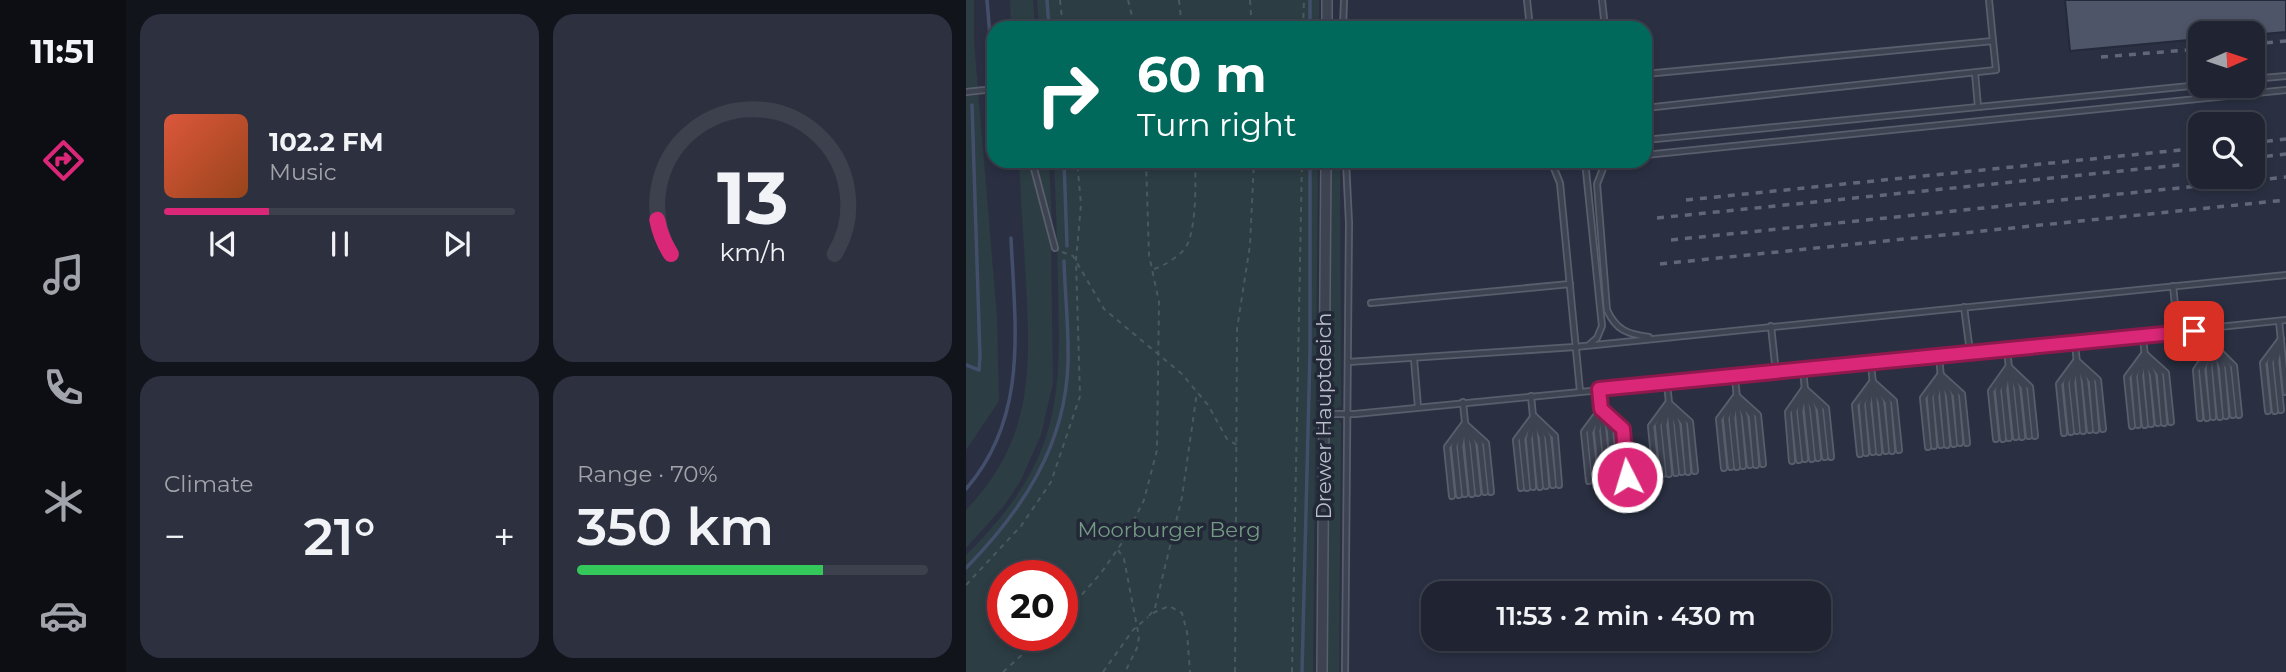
<!DOCTYPE html>
<meta charset="utf-8">
<style>
:root{--surface:#202432;--page:#2d303e;--text:#f1f3f6;--muted:#a2a4ac;--line:#3d414d;--accent:#db2777}
body{margin:0;font-family:Montserrat,sans-serif;background:var(--page);color:var(--text);height:100vh;display:flex;flex-direction:column;font-size:26px;white-space:nowrap}
*{box-sizing:border-box;margin:0}
p{font-size:23px;color:var(--muted)}
.icon{flex:none;width:38px;height:38px;fill:none;stroke:currentColor;stroke-width:2;stroke-linecap:round;stroke-linejoin:round}
.map{position:relative;flex:1;overflow:hidden}
.side{display:flex;flex-direction:column;gap:14px;padding:14px;background:#12141c;width:840px}
.side>*{flex:none}
.banner{position:absolute;left:21px;top:21px;width:665px;height:147px;border-radius:21px;box-shadow:0 4px 10px #0003,0 0 0 2px var(--line);background:#00695c;color:#fff;overflow:hidden}
.needle{width:46px;rotate:87deg}
.tools{position:absolute;left:1222px;top:21px;display:grid;gap:14px}
.tools a{display:grid;place-items:center;width:77px;height:77px;border-radius:14px;background:var(--surface);box-shadow:0 4px 10px #0003,0 0 0 2px var(--line);font-size:35px}
.speed{position:absolute;left:21px;top:560px;display:flex;gap:14px;font-size:35px;font-weight:700;text-align:center}
.speed>*{display:grid;place-content:center;width:91px;height:91px;border-radius:50%;background:var(--surface);box-shadow:0 4px 10px #0003,0 0 0 2px var(--line);line-height:1}
.speed .limit{border:10px solid #d22;background:#fff;color:#111}
.pin{position:absolute;display:grid;place-items:center;width:60px;height:60px;color:#fff;margin:-30px;border-radius:14px;box-shadow:0 4px 10px #0006}
.me{position:absolute;width:77px;margin:-38px;rotate:355deg;stroke-linejoin:round;filter:drop-shadow(0 0 5px #0008)}
.turn{display:flex;align-items:center;gap:24px;height:147px;padding:0 35px;font-size:32px}
.turn .icon{width:91px;height:91px;stroke-width:2.5}
.turn b{display:block;font-size:49px;line-height:60px}
.big{font-size:52px;font-weight:600;line-height:1.1}
.side .tile{flex:1;display:flex;flex-direction:column;justify-content:center;gap:10px;min-width:0;padding:0 24px;border-radius:21px;background:var(--page)}
.side .dial{align-items:center;gap:0}
.dial svg{height:182px;overflow:visible;fill:none;stroke:var(--line);stroke-width:7;stroke-linecap:round;text-anchor:middle}
.dial text{fill:var(--text);stroke:none}
.song{display:flex;align-items:center;gap:21px}
.cover{width:84px;height:84px;border-radius:10px;background:linear-gradient(135deg,hsl(10 70% 55%),hsl(20 70% 35%))}
.played{height:7px;border-radius:4px;background:linear-gradient(90deg,var(--accent) 30%,var(--line) 30%)}
.keys{display:flex;justify-content:space-around;direction:ltr}
.heat{display:flex;justify-content:space-between;align-items:center;font-size:38px;direction:ltr}
.charge{height:10px;border-radius:5px;background:linear-gradient(90deg,#34c759 70%,var(--line) 0)}
.side .tiles{flex:1;display:grid;gap:14px;grid-template-columns:repeat(2,1fr)}
.trip{position:absolute;left:455px;top:581px;width:410px;height:70px;border-radius:21px;background:var(--surface);box-shadow:0 4px 10px #0003,0 0 0 2px var(--line);font-weight:600;line-height:70px;text-align:center}
main{display:flex;flex:1;min-height:0}
.dock{display:flex;flex-direction:column;width:126px;justify-content:space-around;align-items:center;background:#0d0e14;color:var(--muted)}
.dock .icon{width:49px;height:49px}
.dock .current{color:var(--accent)}
.dock b{font-size:32px;color:var(--text)}
.map>svg:first-child{display:block}
</style>
<main>
<nav class="dock">
<b>11:51</b>
<svg class="icon current" aria-label="directions" viewBox="0 0 24 24"><path d="M12 3l9 9-9 9-9-9zM9 14v-3h6M13 9l2 2-2 2"/></svg>
<svg class="icon" aria-label="music" viewBox="0 0 24 24"><path d="M9 18V5l10-2v13"/><circle cx="6" cy="18" r="3"/><circle cx="16" cy="16" r="3"/></svg>
<svg class="icon" aria-label="phone" viewBox="0 0 24 24"><path d="M5 4h4l2 5-3 2q2 4 5 5l2-3 5 2v4C11 20 4 13 5 4z"/></svg>
<svg class="icon" aria-label="climate" viewBox="0 0 24 24"><path d="M12 3v18M4 7l16 10M4 17L20 7"/></svg>
<svg class="icon" aria-label="car" viewBox="0 0 24 24"><path d="M5 17H2v-5l4-1 3-4h7l3 4 3 1v5h-3M9 17h6M6 11h13"/><circle cx="7" cy="17" r="2"/><circle cx="17" cy="17" r="2"/></svg>
</nav>
<section class="side">
<div class="tiles">
<div class="tile">
<div class="song"><i class="cover"></i><div><b>102.2 FM</b><p>Music</p></div></div>
<div class="played"></div>
<div class="keys"><svg class="icon" aria-label="previous" viewBox="0 0 24 24"><path d="M18 5L8 12l10 7zM5 5v14"/></svg><svg class="icon" aria-label="pause" viewBox="0 0 24 24"><path d="M8 5v14M16 5v14"/></svg><svg class="icon" aria-label="next" viewBox="0 0 24 24"><path d="M6 5l10 7-10 7zM19 5v14"/></svg></div>
</div>
<div class="tile dial"><svg viewBox="0 0 100 80">
<path d="M14 69A42 42 0 1 1 86 69"/>
<path d="M14 69A42 42 0 0 1 8 54" stroke="#db2777"/>
<text x="50" y="56" font-size="32" font-weight="700">13</text>
<text x="50" y="72" font-size="11">km/h</text>
</svg></div>
<div class="tile"><p>Climate</p>
<div class="heat"><a>−</a><b class="big">21°</b><a>+</a></div>
</div>
<div class="tile"><p>Range · 70%</p><b class="big">350 km</b><div class="charge"></div></div>
</div>
</section>
<div class="map">
<svg width="1320" height="672" viewBox="0 0 1320 672">
<rect width="100%" height="100%" fill="#2a3042"/>
<g fill="#2c3d43" fill-rule="evenodd">
<path d="M0 0H8V42L31 317 33 401 0 450Z"/>
<path d="M44 0H67L69 28H45Z"/>
<path d="M71 0H353V28H73Z"/>
<path d="M53 161H63L85 246 87 383 75 435 54 482 37 507 0 548V510C66 441 65 373 60 284 58 243 55 202 53 161Z"/>
<path d="M69 161H83L86 223 84 220Z"/>
<path d="M88 161H352L347 672H0V555C28 527 53 498 70 462 97 406 93 344 92 284 91 243 90 202 88 161ZM37 576H96V635H37Z"/>
<path d="M363 161H374L375 406 370 409 362 408Z"/>
<path d="M363 419 373 420 375 424 373 672H358L360 421Z"/>
</g>
<g fill="none" stroke-linecap="round" stroke-linejoin="round">
<g stroke="#434e6b" stroke-width="3.5">
<path d="M21 0 27 73"/>
<path d="M81 0 83 28"/>
<path d="M344 28V0"/>
<path d="M98 161 101 246"/>
<path d="M0 365 13 370 14 357 6 105"/>
<path d="M0 489C63 417 49 327 45 238"/>
<path d="M0 568C56 511 100 445 102 362 103 329 99 295 98 261"/>
<path d="M336 672 344 352V161"/>
</g>
</g>
<path fill="#4e5568" stroke="#242a39" stroke-width="2" d="M1099 0H1320V32L1286 35 1234 33V39L1104 51Z"/>
<g fill="none" stroke-linecap="round" stroke-linejoin="round">
<defs>
<g id="lane">
<path d="M561 0 564 28"/>
<path d="M636 0 639 28"/>
<path d="M377 28 378 0"/>
<path d="M1009 73 1012 107"/>
<path d="M679 74 1027 41 1023 0"/>
<path d="M1286 79 1320 76"/>
<path d="M0 92 28 89"/>
<path d="M679 108 1030 70 1027 41"/>
<path d="M679 140 1234 85"/>
<path d="M679 155 1320 90"/>
<path d="M66 161 89 248"/>
<path d="M585 161 594 183 614 391"/>
<path d="M619 161 636 326 631 338 624 344"/>
<path d="M650 161 638 166 631 184 641 310C650 330 661 334 683 337"/>
<path d="M1207 286 1212 333"/>
<path d="M405 303 604 284"/>
<path d="M998 307 1004 352"/>
<path d="M1313 321 1320 392"/>
<path d="M805 326 810 373"/>
<path d="M1245 329 1254 417"/>
<path d="M1177 336 1185 424"/>
<path d="M1109 342 1117 431"/>
<path d="M1248 346 1268 366 1273 415"/>
<path d="M1313 347 1310 361 1315 410"/>
<path d="M1041 349 1050 437"/>
<path d="M1250 353 1256 367 1260 416"/>
<path d="M1179 354 1200 373 1205 422"/>
<path d="M1245 354 1243 368 1247 417"/>
<path d="M1254 355 1262 367 1267 415"/>
<path d="M973 356 981 445"/>
<path d="M448 359 452 407"/>
<path d="M1181 360 1187 375 1192 423"/>
<path d="M1111 361 1132 380 1137 429"/>
<path d="M1177 361 1174 376 1179 425"/>
<path d="M382 362 609 347 1320 275"/>
<path d="M1185 362 1194 374 1198 423"/>
<path d="M905 363 913 452"/>
<path d="M1043 367 1064 387 1069 436"/>
<path d="M1114 367 1119 381 1124 430"/>
<path d="M1109 368 1106 383 1111 431"/>
<path d="M1117 369 1126 381 1130 430"/>
<path d="M837 370 846 459"/>
<path d="M1041 374 1038 389 1043 438"/>
<path d="M1046 374 1051 388 1056 437"/>
<path d="M975 375 996 394 1001 443"/>
<path d="M1049 376 1058 387 1063 436"/>
<path d="M769 377 777 466"/>
<path d="M977 381 983 395 988 444"/>
<path d="M907 382 928 401 933 450"/>
<path d="M973 382 970 397 975 445"/>
<path d="M701 383 710 473"/>
<path d="M981 383 990 395 994 443"/>
<path d="M909 388 915 402 920 451"/>
<path d="M633 389 642 479"/>
<path d="M839 389 860 408 865 457"/>
<path d="M905 389 902 404 907 452"/>
<path d="M913 390 922 402 926 451"/>
<path d="M842 395 847 409 852 458"/>
<path d="M565 396 574 487"/>
<path d="M771 396 792 415 797 464"/>
<path d="M837 396 834 411 839 459"/>
<path d="M846 397 854 409 859 457"/>
<path d="M497 402 506 494"/>
<path d="M774 402 779 417 784 465"/>
<path d="M703 403 724 422 729 471"/>
<path d="M769 403 766 418 771 467"/>
<path d="M777 404 786 416 790 465"/>
<path d="M636 409 657 429 661 477"/>
<path d="M706 409 711 424 716 472"/>
<path d="M701 410 698 425 703 474"/>
<path d="M709 411 718 423 722 472"/>
<path d="M1302 411 1297 363 1315 339"/>
<path d="M1309 411 1304 362 1310 349"/>
<path d="M360 414H389L810 373 1320 320"/>
<path d="M568 416 589 436 593 485"/>
<path d="M634 416 631 431 636 480"/>
<path d="M638 416 644 430 648 479"/>
<path d="M642 418 650 429 655 478"/>
<path d="M1234 418 1230 370 1246 347"/>
<path d="M1241 418 1236 369 1242 356"/>
<path d="M570 423 576 437 580 486"/>
<path d="M499 424 520 443 525 492"/>
<path d="M566 424 563 439 567 487"/>
<path d="M574 425 582 437 587 485"/>
<path d="M1172 425 1168 376 1174 363"/>
<path d="M1166 426 1161 377 1178 354"/>
<path d="M502 430 507 444 512 493"/>
<path d="M497 431 494 446 499 494"/>
<path d="M505 432 514 444 519 492"/>
<path d="M1105 432 1100 383 1106 370"/>
<path d="M1098 433 1093 384 1110 361"/>
<path d="M1030 439 1025 391 1042 367"/>
<path d="M1037 439 1032 390 1038 377"/>
<path d="M968 446 964 397 970 384"/>
<path d="M962 447 957 398 974 375"/>
<path d="M900 453 896 404 902 391"/>
<path d="M894 454 889 405 906 382"/>
<path d="M833 460 828 411 834 398"/>
<path d="M826 461 822 412 838 389"/>
<path d="M765 467 760 418 766 405"/>
<path d="M758 468 753 419 770 396"/>
<path d="M697 474 692 425 698 413"/>
<path d="M690 475 685 426 702 403"/>
<path d="M623 481 618 432 635 409"/>
<path d="M629 481 624 432 630 419"/>
<path d="M555 488 550 440 567 417"/>
<path d="M561 488 556 439 562 426"/>
<path d="M493 495 488 446 494 433"/>
<path d="M486 496 481 447 498 424"/>
<path d="M379 672 383 223 380 161"/>
</g>
<g id="street">
<path d="M361 28V0"/>
<path d="M356 672 360 161"/>
</g>
</defs>
<use href="#lane" stroke="#595e6c" stroke-width="8"/>
<use href="#street" stroke="#595e6c" stroke-width="12"/>
<g stroke="#4a595f" stroke-width="2" stroke-dasharray="5 5" stroke-linecap="butt">
<path d="M94 0 97 28"/>
<path d="M162 0 169 28"/>
<path d="M213 0 216 28"/>
<path d="M284 0 286 28"/>
<path d="M337 28 338 0"/>
<path d="M96 252 107 256 138 309 216 374 242 405 261 439 271 445"/>
<path d="M188 269C198 266 218 254 222 243 230 224 230 182 229 161"/>
<path d="M152 550 158 559 173 637 171 648 159 672"/>
<path d="M0 585 55 526 85 482 114 396 110 260 115 204 111 161"/>
<path d="M187 613 203 606 216 613 221 632 224 672"/>
<path d="M183 616 189 608 216 497 231 392"/>
<path d="M96 617 135 573 158 540 178 500 191 450 193 302 183 255 180 161"/>
<path d="M37 672 78 635"/>
<path d="M137 672 167 630 182 617"/>
<path d="M269 672 271 329 284 245 288 161"/>
<path d="M326 672 336 161"/>
</g>
<use href="#lane" stroke="#3e4352" stroke-width="4.5"/>
<use href="#street" stroke="#3e4352" stroke-width="9"/>
<g stroke="#606778" stroke-width="3.5" stroke-dasharray="7 7" stroke-linecap="butt">
<path d="M1286 44 1320 41"/>
<path d="M1135 57 1234 49"/>
<path d="M1286 143 1320 139"/>
<path d="M1286 158 1320 154"/>
<path d="M720 200 1234 148"/>
<path d="M691 218 1234 163"/>
<path d="M705 240 1320 177"/>
<path d="M694 264 1320 200"/>
</g>
</g>
<g fill="none" stroke-linecap="round" stroke-linejoin="round">
<defs>
<path id="route" d="M661 477 657 429 635 409 633 389 1228 331"/>
</defs>
<use href="#route" stroke="#8e194d" stroke-width="18"/>
<use href="#route" stroke="#db2777" stroke-width="12"/>
</g>
<g text-anchor="middle" dominant-baseline="central" stroke-width="7" stroke-linejoin="round" paint-order="stroke">
<g font-size="21" fill="#bbbfcb" stroke="#222837">
<text transform="translate(357 416) rotate(-90)">Drewer Hauptdeich</text>
</g>
<g font-size="21" fill="#749a83" stroke="#222837">
<text x="203" y="529">Moorburger Berg</text>
</g>
</g>
</svg>
<div class="tools">
<a><svg class="needle" viewBox="-14 -14 28 28"><path d="M0-13l5 13h-10z" fill="#e53935"/><path d="M0 13l5-13h-10z" fill="#a2a4ac"/></svg></a>
<a><svg class="icon" aria-label="search" viewBox="0 0 24 24"><circle cx="10" cy="10" r="6"/><path d="M15 15l6 6"/></svg></a>
</div>
<div class="speed"><div class="limit">20</div></div>
<div class="pin" style="left:1228px;top:331px;background:#d93025"><svg class="icon" aria-label="arrive" viewBox="0 0 24 24"><path d="M6 21V4h12l-3 4 3 4H6"/></svg></div>
<svg class="me" style="left:661px;top:477px" viewBox="-20 -20 40 40"><circle r="17" fill="#db2777" stroke="#fff" stroke-width="3"/><path d="M0-11L8 9 0 5-8 9z" fill="#fff"/></svg>
<div class="trip">11:53 · 2 min · 430 m</div>
<div class="banner">
<div class="turn"><svg class="icon" aria-label="right" viewBox="0 0 24 24"><path d="M7 20v-9h11M14 6l5 5-5 5"/></svg><div><b>60 m</b>Turn right</div></div>
</div>
</div>
</main>
